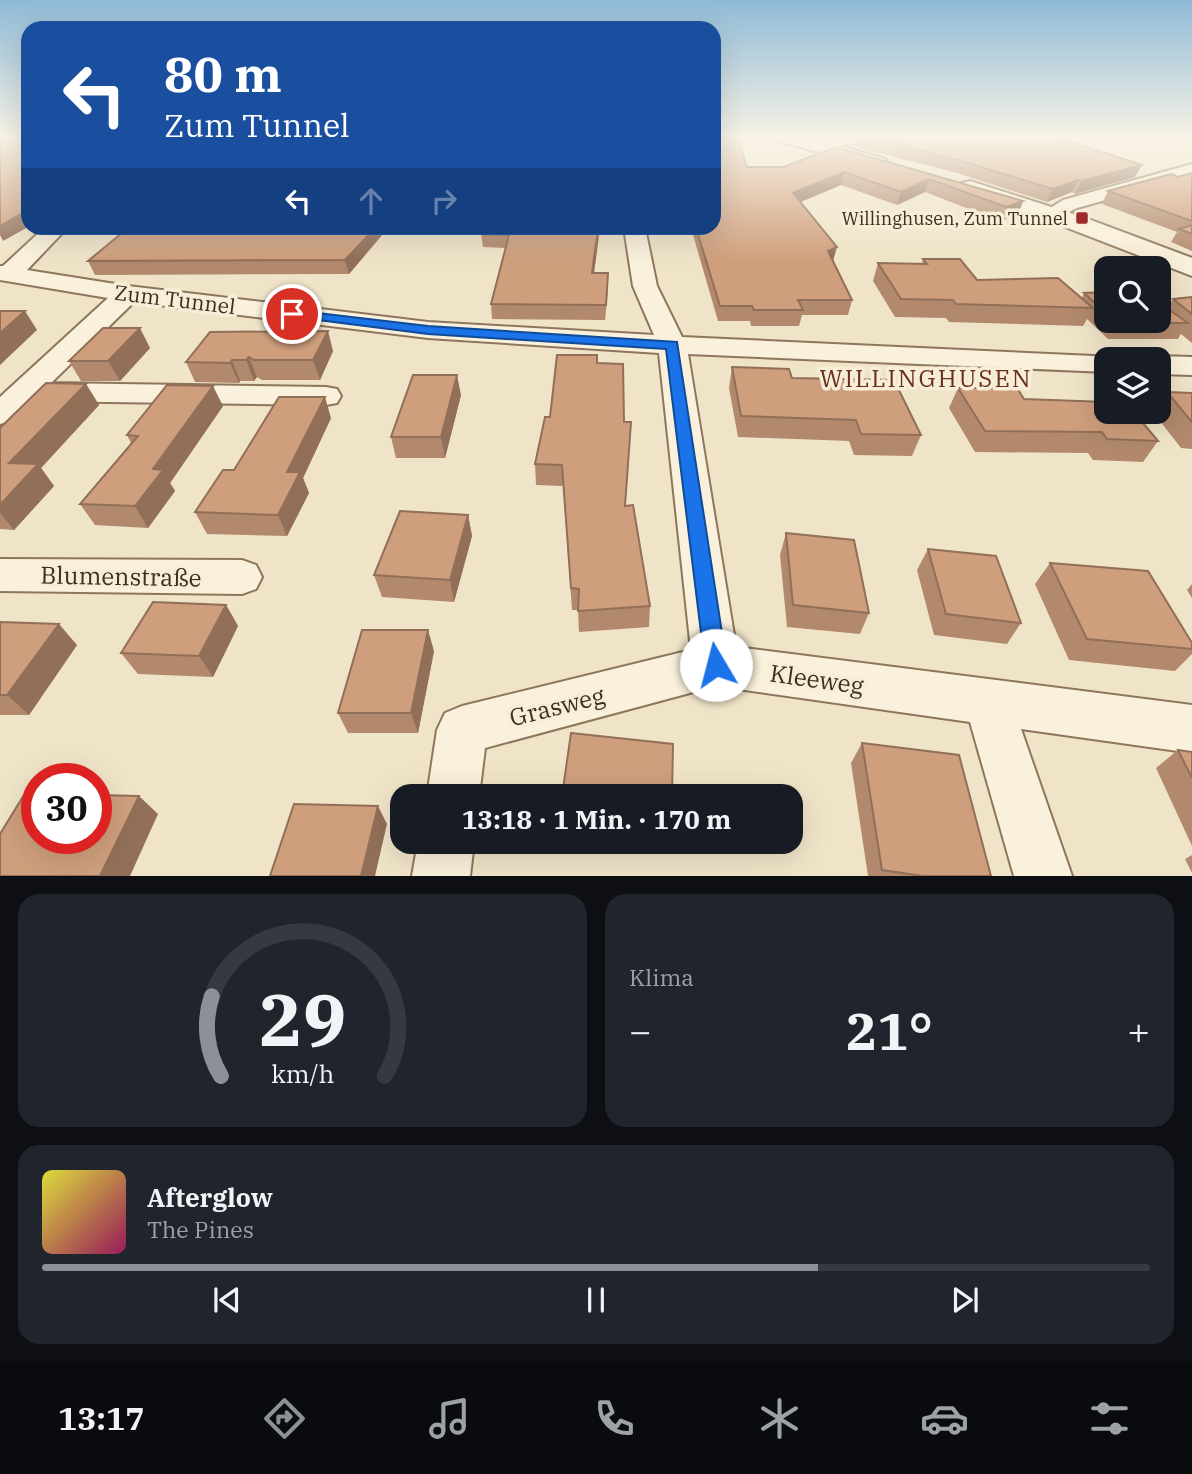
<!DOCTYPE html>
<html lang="de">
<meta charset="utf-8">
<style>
:root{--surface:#171b24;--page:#20242c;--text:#f1f3f6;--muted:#9ea1a6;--line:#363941;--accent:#8c9099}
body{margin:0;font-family:"IBM Plex Serif",serif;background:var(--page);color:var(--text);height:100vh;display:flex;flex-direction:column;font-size:26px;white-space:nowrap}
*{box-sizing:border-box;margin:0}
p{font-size:23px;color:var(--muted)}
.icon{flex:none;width:38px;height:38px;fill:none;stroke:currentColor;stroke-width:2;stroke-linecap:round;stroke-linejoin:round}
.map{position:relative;height:876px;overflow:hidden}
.details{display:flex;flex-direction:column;gap:18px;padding:18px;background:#0d0f14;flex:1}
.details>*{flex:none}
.guide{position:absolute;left:21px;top:21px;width:700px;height:214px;border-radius:21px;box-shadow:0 7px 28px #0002;background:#1a4fa0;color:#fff;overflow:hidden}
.controls{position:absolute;left:1094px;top:256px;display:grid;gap:14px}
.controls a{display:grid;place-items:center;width:77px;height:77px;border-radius:14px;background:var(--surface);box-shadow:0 7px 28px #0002;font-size:35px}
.speed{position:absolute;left:21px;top:763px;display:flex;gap:14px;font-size:35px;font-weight:700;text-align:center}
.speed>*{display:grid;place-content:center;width:91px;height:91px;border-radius:50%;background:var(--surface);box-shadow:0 7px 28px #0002;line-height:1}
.speed .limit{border:10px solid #d22;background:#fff;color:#111}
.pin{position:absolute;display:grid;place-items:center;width:60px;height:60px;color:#fff;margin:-30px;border:4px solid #fff;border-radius:50%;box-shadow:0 2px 7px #0007}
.me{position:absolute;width:77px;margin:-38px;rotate:352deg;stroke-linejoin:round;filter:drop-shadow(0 0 5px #0008)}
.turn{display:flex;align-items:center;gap:24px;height:147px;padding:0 28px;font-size:32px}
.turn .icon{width:91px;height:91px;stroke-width:2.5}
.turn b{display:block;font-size:49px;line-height:60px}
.lanes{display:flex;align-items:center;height:66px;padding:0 28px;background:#0003;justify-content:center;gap:35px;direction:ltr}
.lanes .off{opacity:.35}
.big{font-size:52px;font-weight:700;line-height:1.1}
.details .tile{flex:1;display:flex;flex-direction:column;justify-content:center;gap:10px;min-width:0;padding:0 24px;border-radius:21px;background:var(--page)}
.details .dial{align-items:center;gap:0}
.dial svg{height:182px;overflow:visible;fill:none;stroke:var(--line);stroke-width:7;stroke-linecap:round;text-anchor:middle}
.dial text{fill:var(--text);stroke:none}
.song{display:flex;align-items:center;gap:21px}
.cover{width:84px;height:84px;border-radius:10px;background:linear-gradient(135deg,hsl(60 70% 55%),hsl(330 70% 35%))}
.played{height:7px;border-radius:4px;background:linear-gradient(90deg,var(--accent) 70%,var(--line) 70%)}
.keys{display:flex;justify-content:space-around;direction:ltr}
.heat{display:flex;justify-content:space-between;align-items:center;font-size:38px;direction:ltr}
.details .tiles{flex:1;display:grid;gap:18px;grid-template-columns:1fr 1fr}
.tile:last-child{grid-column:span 2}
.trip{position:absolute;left:390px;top:784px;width:413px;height:70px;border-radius:21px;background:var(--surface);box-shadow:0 7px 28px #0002;font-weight:700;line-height:70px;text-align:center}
.dock{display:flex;height:112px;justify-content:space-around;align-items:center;background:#090b0e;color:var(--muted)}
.dock .icon{width:49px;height:49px}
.dock .current{color:var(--accent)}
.dock b{font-size:32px;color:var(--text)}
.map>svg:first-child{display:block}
</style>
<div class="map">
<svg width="1192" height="876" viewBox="0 0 1192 876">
<rect width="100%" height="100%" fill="#f0e4c8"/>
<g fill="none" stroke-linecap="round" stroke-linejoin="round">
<defs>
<g id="minor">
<path d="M831 137H865L863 141 814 151 805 146 808 142Z"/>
<path d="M1192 164V176L1077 208 1058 218H1044L1041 214 1063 200Z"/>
<path d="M44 228H67L27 270 128 286 428 322 654 335 633 286 624 228H645L657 286 682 337 1116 357 1118 359H1106V372L688 354 736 647 1192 705V753L1021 729 1072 876H1014L970 722 716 686 485 748 479 796H427L437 730 445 713 462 706 691 650 659 353 428 338 134 302 51 383 326 387 337 389 341 396 337 403 326 405 32 401 11 421 0 424V397L108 298 0 280V266H3Z"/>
<path d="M1158 356 1192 357V375L1158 374V359H1148Z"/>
<path d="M0 559 242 560 256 565 262 577 256 589 242 594 0 591Z"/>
<path d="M418 842H474L470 876H412Z"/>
</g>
<g id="tertiary">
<path d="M778 137H810L885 159 888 163 885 167 878 169 780 141Z"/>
<path d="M970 181 1083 217 1192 258V276L1065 227 962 193 959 188 962 183Z"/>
</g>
</defs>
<use href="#minor" stroke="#8d765c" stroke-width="4"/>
<use href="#tertiary" stroke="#8d765c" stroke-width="4"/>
<use href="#minor" fill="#faf1dc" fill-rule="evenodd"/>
<use href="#tertiary" fill="#faf1dc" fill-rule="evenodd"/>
</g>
<g fill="#b2896c">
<path d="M855 137H1056L1135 177 1075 194 1072 192 1047 202 957 173 853 146Z"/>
<path d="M836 147 1023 201 1018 214 1000 221 925 192 897 205 841 185 800 202 833 261 852 300 848 315H802L799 326H751L750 321H718L691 228H714L747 167H784Z"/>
<path d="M1192 173V251L1171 242 1177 232 1102 204 1108 191Z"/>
<path d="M128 228H388L349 274 95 275 88 261Z"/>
<path d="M600 228 594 273 608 287 605 320 492 319 491 304 506 248 483 247 481 234Z"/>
<path d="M923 259 977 280 1082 298 1084 293 1106 292V320H1158L1173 299 1192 297V343L1181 334 1178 339H1108L1087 319 1083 326 949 322 946 318 895 317 873 281 878 263 922 264Z"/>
<path d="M210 332 333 351 320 380H262L257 377 254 381H240L239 383 195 382 186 362Z"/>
<path d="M150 348 120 381H81L69 361Z"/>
<path d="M597 363 626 506 650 606 649 627 579 632 578 610H572L563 486 536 485 535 464 550 417Z"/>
<path d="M732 367 792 378 921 435 912 456 854 455 849 441 738 437 729 388Z"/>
<path d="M86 384 99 405 41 468 54 486 14 530 0 529V428Z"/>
<path d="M958 388 1024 399 1158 441 1143 462 1093 460 1088 453 975 452 949 408Z"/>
<path d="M1167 392 1192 393V449L1181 448 1153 412 1158 411V404Z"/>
<path d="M461 395 445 458H396L391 437Z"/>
<path d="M223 406 170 483 175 491 148 528 95 525 80 504 131 443 127 435Z"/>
<path d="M331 418 303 478 309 493 287 536 207 534 195 512 234 470Z"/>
<path d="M468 515 472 536 454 602 382 597 374 575Z"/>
<path d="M786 533 869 613 860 634 787 627 780 555Z"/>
<path d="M928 549 1021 623 1007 644 934 635 917 570Z"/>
<path d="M1050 563 1192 643V654L1175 671 1069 660 1035 584Z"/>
<path d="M1192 584V598L1187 590Z"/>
<path d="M226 605 238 626 213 677 138 674 121 653Z"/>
<path d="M0 622 77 645 29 715H0Z"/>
<path d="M434 651 418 733H348L338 713Z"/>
<path d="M862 743 991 876H868L851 763Z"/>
<path d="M1178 750 1192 752V846L1156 768Z"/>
<path d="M634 842H669L668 846Z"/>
<path d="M1192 855V873L1185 859Z"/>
</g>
<g fill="#916f58">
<path d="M1142 165 1135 177 1075 194 1081 181Z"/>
<path d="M844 172 841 185 791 206 793 193Z"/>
<path d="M929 179 925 192 897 205 901 192Z"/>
<path d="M1078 180 1072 192 1047 202 1053 189Z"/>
<path d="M1023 201 1018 214 1000 221 1006 207Z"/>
<path d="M28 210V227L3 241 0 235V226Z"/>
<path d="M375 228H388L349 274 345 260Z"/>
<path d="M598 228H600L592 287V273Z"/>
<path d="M837 247 833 261 828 251Z"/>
<path d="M608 273V287L605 320 606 305Z"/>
<path d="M25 311 37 330 0 365V333Z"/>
<path d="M140 328 150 348 120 381 108 361Z"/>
<path d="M328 331 333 351 320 380 313 360Z"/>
<path d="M249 357 257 377 254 381 246 360Z"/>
<path d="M232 360 240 381 239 383 230 363Z"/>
<path d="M457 375 461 395 445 458 441 437Z"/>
<path d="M86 384 99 405 41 468 54 486 14 530 0 513V505L9 463Z"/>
<path d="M213 386 223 406 170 483 175 491 148 528 135 506 153 469Z"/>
<path d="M325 397 331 418 303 478 309 493 287 536 278 515 287 472Z"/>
<path d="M468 515 472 536 454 602 450 580Z"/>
<path d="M226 605 238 626 213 677 199 656Z"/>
<path d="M59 624 77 645 29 715 7 695Z"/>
<path d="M428 630 434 651 418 733 411 713Z"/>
<path d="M139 796 158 814 130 876H100Z"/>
<path d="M378 806 387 824 375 876H361Z"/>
</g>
<g fill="#cf9f7d" stroke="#916f58" stroke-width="2">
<path d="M28 137V210L0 226V138Z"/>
<path d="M714 137H737L747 167H784L836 147 1023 201 1006 207 929 179 901 192 844 172 793 193 837 247 828 251 852 300H798L803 310H754L752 306H720L696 228H714Z"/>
<path d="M868 137H1056L1142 165 1081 181 1078 180 1053 189 961 161Z"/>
<path d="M1192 173V221L1108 191 1171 174 1178 177Z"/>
<path d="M1192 225V234L1179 229Z"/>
<path d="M128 228H375L345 260 88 261Z"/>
<path d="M484 228H598L592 273H608L606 305 491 304 509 235 481 234Z"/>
<path d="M923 259H960L977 280 1058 278 1093 308 956 304 953 300 901 299 878 263 927 264Z"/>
<path d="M1106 292V313L1084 293Z"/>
<path d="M1192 297V314L1173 299Z"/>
<path d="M1158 302 1188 323H1117L1114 320H1158Z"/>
<path d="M0 311H25L0 333Z"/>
<path d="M103 328H140L108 361H69Z"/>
<path d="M328 331 313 360H254L249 357 246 360H232L230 363 186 362 210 332Z"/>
<path d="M557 355H597V363L623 364 624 422H631L625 506 633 505 650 606 578 611 579 589 571 588 562 465 535 464 545 417H550Z"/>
<path d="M732 367 789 369 792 378 894 380 921 435 861 434 856 420 741 416Z"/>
<path d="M413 375H457L441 437H391Z"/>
<path d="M46 383 86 384 9 463 38 464 0 505V428Z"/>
<path d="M167 385 213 386 153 469 163 470 135 506 80 504 138 436 127 435Z"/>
<path d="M958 388H1017L1024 399 1106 402V411H1133L1158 441 1107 439 1102 432 985 431Z"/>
<path d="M1167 392 1192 393V422Z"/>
<path d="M279 397H325L287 472H300L278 515 195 512 223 470H234Z"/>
<path d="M400 511 468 515 450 580 374 575Z"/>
<path d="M786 533 854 540 869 613 793 605Z"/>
<path d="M928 549 996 556 1021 623 946 614Z"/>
<path d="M1050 563 1148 571 1192 643V649L1087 639Z"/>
<path d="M153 602 226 605 199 656 121 653Z"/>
<path d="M0 622 59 624 7 695H0Z"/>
<path d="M362 630H428L411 713H338Z"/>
<path d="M571 733 673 744 672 796H562Z"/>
<path d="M862 743 959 755 991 876H923L882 870Z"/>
<path d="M1178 750 1192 752V778Z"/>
<path d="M24 795H37V838H96V795L139 796 100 876H0V834Z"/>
<path d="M294 804 378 806 361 876H270Z"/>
</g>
<linearGradient id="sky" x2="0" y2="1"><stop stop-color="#8fbad6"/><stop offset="0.53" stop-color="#f8f3e6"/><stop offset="1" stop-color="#f8f3e6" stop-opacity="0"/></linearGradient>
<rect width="1192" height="260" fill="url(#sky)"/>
<path fill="#1a73e8" stroke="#114b97" stroke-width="2" d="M292 310 428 326 677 342 727 665 724 672 716 675 708 672 705 665 666 349 428 334 287 316V311Z"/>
<rect fill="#9e2a2b" stroke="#f7eed8" stroke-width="2.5" x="1075" y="211" width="14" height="14" rx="3.5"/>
<g text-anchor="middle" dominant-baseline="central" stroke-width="7" stroke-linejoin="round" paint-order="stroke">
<g font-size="18" fill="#3d2e20" stroke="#f7eed8" text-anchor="end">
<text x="1068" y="218">Willinghusen, Zum Tunnel</text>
</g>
<g font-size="21" fill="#3d2e20" stroke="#f7eed8">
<text transform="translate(175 299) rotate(7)">Zum Tunnel</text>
</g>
<g font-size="24" letter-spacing="2" fill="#6b2e1e" stroke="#f7eed8">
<text x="926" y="378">WILLINGHUSEN</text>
</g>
<g font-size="24" fill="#3d2e20" stroke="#f7eed8">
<text transform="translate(121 576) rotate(1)">Blumenstraße</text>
<text transform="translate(817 679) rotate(8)">Kleeweg</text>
<text transform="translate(557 706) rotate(-14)">Grasweg</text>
</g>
</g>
</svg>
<div class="controls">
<a><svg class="icon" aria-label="search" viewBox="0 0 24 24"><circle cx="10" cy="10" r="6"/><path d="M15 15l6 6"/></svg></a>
<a><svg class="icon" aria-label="layers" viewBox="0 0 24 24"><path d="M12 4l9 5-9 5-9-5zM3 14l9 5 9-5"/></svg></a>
</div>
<div class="speed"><div class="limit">30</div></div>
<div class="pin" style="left:292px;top:314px;background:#d93025"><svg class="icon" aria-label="arrive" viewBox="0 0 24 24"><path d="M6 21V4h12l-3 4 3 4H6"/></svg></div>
<svg class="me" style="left:716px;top:665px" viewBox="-20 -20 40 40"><circle r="19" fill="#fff"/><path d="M0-13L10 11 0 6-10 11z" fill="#1a73e8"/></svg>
<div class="trip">13:18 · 1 Min. · 170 m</div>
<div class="guide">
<div class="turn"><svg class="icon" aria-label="left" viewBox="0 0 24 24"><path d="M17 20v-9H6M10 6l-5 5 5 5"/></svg><div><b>80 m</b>Zum Tunnel</div></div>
<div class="lanes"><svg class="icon" aria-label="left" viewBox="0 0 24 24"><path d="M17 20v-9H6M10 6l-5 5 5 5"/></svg><svg class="icon off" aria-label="ahead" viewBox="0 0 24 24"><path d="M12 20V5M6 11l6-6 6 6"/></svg><svg class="icon off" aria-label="right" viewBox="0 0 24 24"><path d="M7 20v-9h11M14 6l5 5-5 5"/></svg></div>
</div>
</div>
<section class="details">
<div class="tiles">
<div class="tile dial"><svg viewBox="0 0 100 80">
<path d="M14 69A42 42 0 1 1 86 69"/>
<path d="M14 69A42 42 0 0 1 10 34" stroke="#8c9099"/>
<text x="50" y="56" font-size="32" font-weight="700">29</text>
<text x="50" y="72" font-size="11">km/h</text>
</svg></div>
<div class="tile"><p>Klima</p>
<div class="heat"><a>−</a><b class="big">21°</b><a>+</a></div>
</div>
<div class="tile">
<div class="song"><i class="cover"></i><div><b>Afterglow</b><p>The Pines</p></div></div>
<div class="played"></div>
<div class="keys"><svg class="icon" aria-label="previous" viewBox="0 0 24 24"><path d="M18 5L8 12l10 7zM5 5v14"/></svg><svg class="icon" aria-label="pause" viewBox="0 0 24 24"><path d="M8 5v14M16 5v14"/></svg><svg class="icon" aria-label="next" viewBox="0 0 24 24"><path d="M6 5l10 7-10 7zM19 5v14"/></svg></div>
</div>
</div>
</section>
<nav class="dock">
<b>13:17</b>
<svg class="icon current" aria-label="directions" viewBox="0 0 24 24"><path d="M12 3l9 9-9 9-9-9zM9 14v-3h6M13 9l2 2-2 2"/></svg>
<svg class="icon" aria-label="music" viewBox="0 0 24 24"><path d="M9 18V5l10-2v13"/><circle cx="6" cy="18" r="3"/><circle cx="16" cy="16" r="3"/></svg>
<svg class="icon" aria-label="phone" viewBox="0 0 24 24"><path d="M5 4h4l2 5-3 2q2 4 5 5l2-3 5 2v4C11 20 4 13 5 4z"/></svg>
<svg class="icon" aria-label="climate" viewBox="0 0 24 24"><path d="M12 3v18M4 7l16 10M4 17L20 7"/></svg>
<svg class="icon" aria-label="car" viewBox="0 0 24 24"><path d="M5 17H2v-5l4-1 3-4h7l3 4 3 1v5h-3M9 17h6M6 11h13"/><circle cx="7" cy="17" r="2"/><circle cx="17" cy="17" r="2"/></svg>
<svg class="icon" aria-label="filters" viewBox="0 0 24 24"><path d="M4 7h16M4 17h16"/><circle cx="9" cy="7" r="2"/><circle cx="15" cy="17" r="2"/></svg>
</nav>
